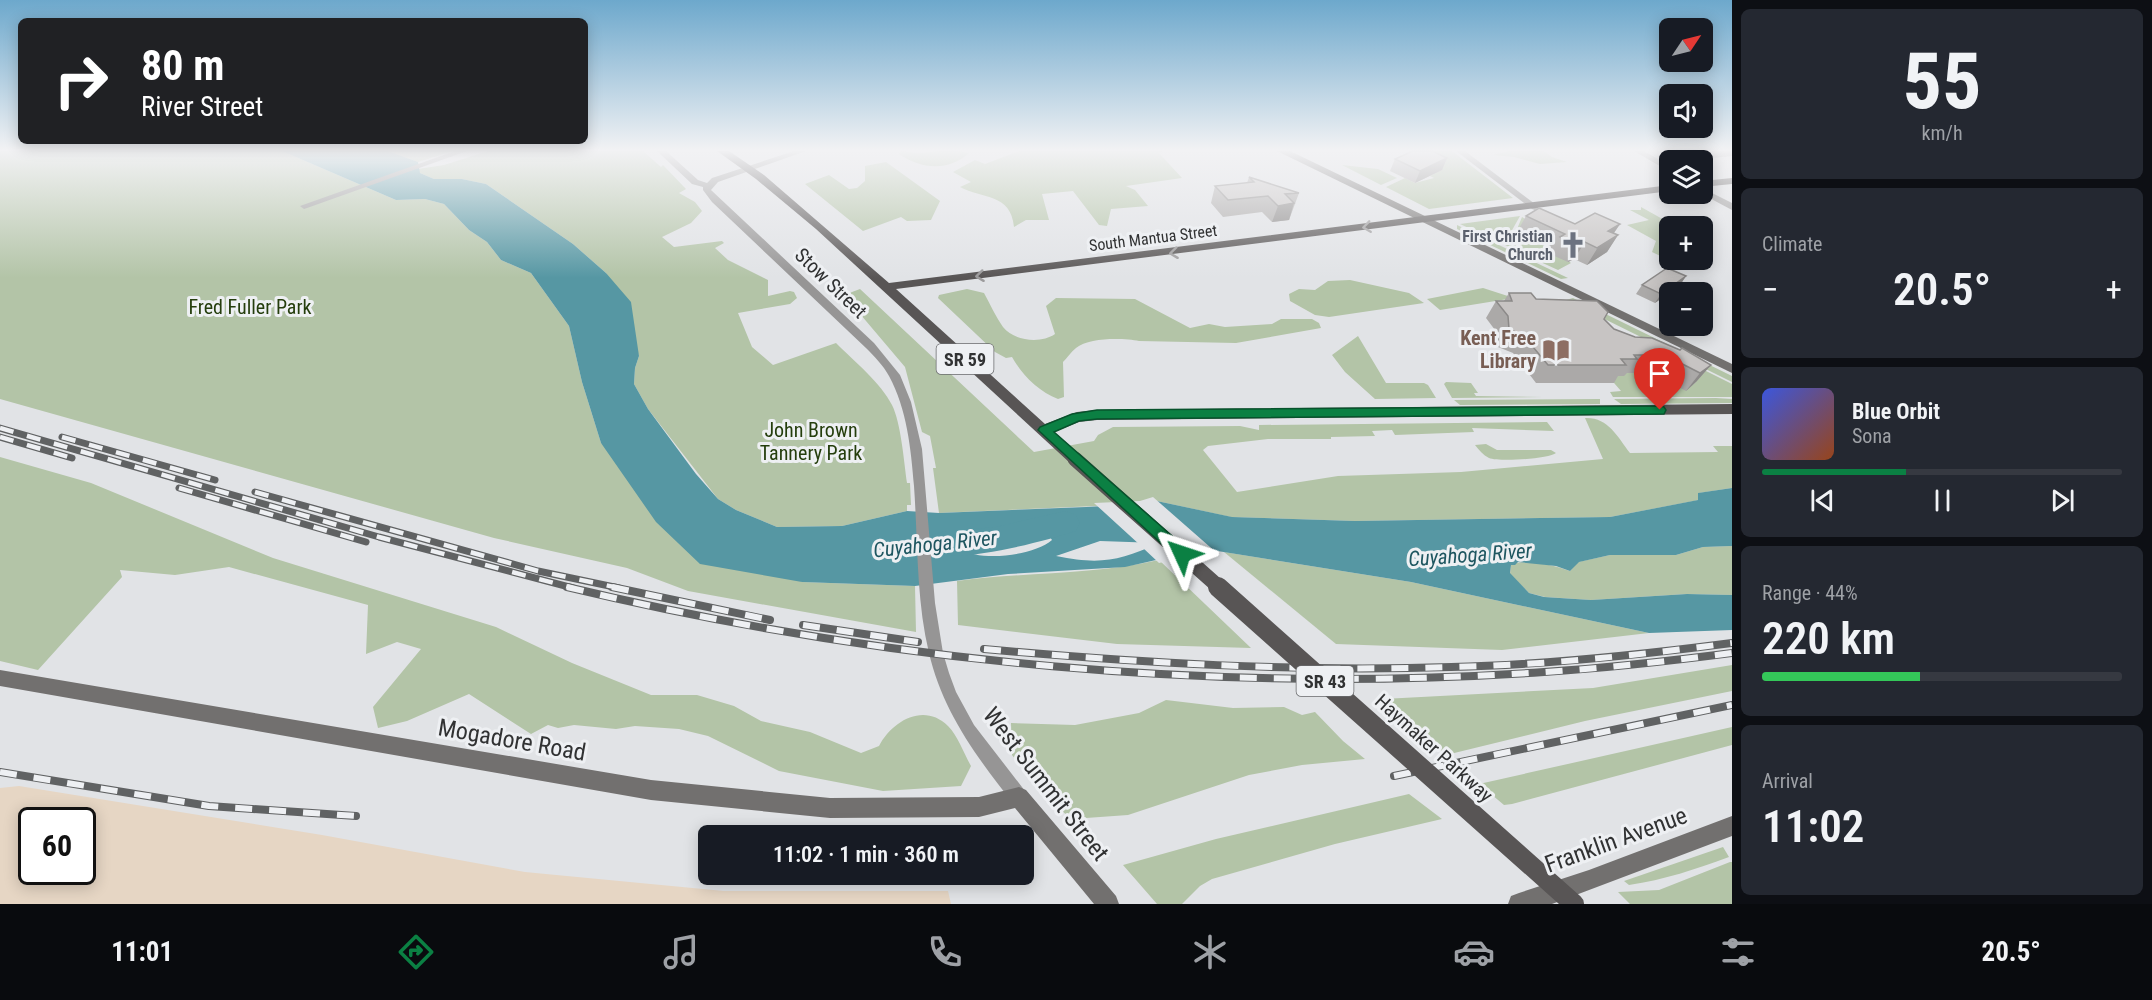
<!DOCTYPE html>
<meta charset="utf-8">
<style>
:root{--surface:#171b24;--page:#242831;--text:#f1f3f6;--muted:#9ea1a6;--line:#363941;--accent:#0b8043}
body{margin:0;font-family:"Roboto Condensed",sans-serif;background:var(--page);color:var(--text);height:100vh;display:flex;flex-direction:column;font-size:22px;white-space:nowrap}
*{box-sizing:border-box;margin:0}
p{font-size:20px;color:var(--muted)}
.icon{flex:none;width:33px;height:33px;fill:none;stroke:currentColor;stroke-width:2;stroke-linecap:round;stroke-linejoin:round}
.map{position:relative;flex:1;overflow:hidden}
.drawer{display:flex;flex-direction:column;gap:9px;padding:9px;background:#0d0f14;width:420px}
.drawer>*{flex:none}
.banner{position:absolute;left:18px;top:18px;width:570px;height:126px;border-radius:9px;box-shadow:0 3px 15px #0003;background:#202124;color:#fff;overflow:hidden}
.needle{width:39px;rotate:55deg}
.tools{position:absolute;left:1659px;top:18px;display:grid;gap:12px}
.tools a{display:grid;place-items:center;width:54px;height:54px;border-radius:9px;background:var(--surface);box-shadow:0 3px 15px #0003;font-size:30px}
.speed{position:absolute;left:18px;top:807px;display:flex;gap:12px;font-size:30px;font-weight:700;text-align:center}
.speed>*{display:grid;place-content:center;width:78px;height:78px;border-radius:50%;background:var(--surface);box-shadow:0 3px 15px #0003;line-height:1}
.speed .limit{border:3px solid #111;border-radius:9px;background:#fff;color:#111}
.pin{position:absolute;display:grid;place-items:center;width:51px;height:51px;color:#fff;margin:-62px -26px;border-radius:50% 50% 50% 0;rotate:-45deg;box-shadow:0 0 6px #0007}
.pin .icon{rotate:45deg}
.me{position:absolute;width:66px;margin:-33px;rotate:312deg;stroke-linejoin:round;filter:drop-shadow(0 0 4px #0008)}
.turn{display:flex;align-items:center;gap:21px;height:126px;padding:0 24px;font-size:27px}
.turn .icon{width:78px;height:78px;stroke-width:2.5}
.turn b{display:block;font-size:42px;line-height:51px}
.big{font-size:45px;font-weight:600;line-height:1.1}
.drawer .tile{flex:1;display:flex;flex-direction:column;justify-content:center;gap:9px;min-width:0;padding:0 21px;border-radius:9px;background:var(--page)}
.drawer .dial{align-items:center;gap:0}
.dial b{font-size:78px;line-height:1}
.song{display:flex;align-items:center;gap:18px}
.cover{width:72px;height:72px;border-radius:9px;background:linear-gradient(135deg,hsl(230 70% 55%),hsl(20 70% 35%))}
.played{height:6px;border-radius:3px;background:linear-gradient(90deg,var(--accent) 40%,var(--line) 40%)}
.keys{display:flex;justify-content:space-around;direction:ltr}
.heat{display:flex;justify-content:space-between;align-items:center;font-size:33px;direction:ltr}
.charge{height:9px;border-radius:4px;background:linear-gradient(90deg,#34c759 44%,var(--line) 0)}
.trip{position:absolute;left:698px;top:825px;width:336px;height:60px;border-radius:9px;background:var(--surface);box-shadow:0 3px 15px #0003;font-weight:600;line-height:60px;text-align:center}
.menu{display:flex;height:96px;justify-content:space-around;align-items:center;background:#090b0e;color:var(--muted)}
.menu .icon{width:42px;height:42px}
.menu .current{color:var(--accent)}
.menu b{font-size:27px;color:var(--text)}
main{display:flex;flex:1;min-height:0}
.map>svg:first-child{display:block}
</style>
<main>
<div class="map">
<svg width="1732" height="904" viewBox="0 0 1732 904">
<rect width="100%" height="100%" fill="#e1e3e6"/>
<path fill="#e6d6c4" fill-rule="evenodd" d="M19 786 322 835 525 872 724 891H948L951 904H0V788ZM82 820V872H32V820Z"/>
<g fill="#b3c4a7">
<path d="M0 151H282L396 200 425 199 444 204 469 230 487 242 501 260 531 273 569 326 582 382 601 443 802 582 915 586 916 632 688 591 627 568 494 538 0 399Z"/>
<path d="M388 151H453L418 162Z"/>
<path d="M488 151H643L661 167 663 165 686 189 679 193 695 202 702 211 691 223 662 237 674 247 722 241 724 243 715 248 728 260 768 280V296L790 291 794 292 797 298 790 304 738 313 752 347 773 365 836 343C854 361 881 383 892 405 901 423 904 462 907 483H910L911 505H907V511L842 526 777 527 736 510 718 499 648 409 634 384 635 368 639 356 606 273 573 244 486 184 462 179H434L420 173 418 169 444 165Z"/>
<path d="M901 151C907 151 914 154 920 153 936 151 954 149 969 153 948 172 921 169 899 154Z"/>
<path d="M1019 151H1164L1159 153 1182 178 1126 186 1135 190 1148 206 1111 209 1107 226 1099 225 1073 191 1042 194 1049 220H1026L1014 227C1011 193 982 199 960 187L971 182 953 172 975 160 985 164Z"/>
<path d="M1432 151H1452L1513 198 1429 209 1386 187 1405 178 1415 183 1434 178 1430 176 1441 170 1416 157Z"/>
<path d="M1509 151H1544L1552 157 1567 162 1540 164 1514 157 1493 155Z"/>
<path d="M886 162 940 201 931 220 907 221 901 217 863 231 805 184 829 175 849 189 857 188 865 181V166Z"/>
<path d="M1342 165 1378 169 1397 178 1381 185Z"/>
<path d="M1641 207 1675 226H1681H1670V260H1685L1693 266 1675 263 1652 252 1656 241 1627 225 1649 220 1630 210H1641Z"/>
<path d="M1520 216 1511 232 1518 251 1460 224Z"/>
<path d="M1522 217 1533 224 1517 233 1555 251 1571 263 1558 270 1521 253 1515 234Z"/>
<path d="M1457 225 1568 278 1561 279 1457 229Z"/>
<path d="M1350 280 1409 293 1424 303 1329 317 1315 315 1290 301 1289 294 1299 289 1315 290 1328 281Z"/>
<path d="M1483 288 1514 298 1440 310 1427 299Z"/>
<path d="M860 289 1034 452 1094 441 1098 435 1113 427 1240 426 1259 430V425L1547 422 1554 431 1472 428 1474 432 1395 435 1392 430 1372 431 1375 436 1331 437V439H1268L1208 446 1203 450 1237 492 1338 476 1461 472 1603 459 1585 418C1608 417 1617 436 1630 453L1718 452 1713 446H1732V488L1699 493V500L1610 517 1355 521 1231 517 1152 500 1141 504 939 513 933 468H936L930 436 922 432 905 367 844 295Z"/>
<path d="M967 289 984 293C990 304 996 317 1003 327 1014 341 1041 344 1055 334L1046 306 1056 298 1135 299 1190 328 1209 324 1225 327 1272 324 1281 319H1312L1319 323 1321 328 1236 343 1139 341C1124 338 1089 337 1076 348 1071 352 1067 358 1063 362L1064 397 1058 399C1039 392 1022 375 1012 357L1006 358 995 352 938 298 939 295Z"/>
<path d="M1573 298 1732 376V382L1566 300Z"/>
<path d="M1358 336 1386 383H1424L1428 385 1436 398 1375 399 1345 372 1332 355Z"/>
<path d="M1658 347 1732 384V397H1613L1610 392 1621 391 1608 376 1641 367 1686 390 1696 382Z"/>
<path d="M1446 382 1471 383 1478 393H1474L1476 396 1543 397 1452 398 1444 384Z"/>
<path d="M1716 398 1732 399V403L1621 404 1614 399Z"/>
<path d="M1600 399V404L1460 405 1454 400Z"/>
<path d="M1486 444 1497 450H1551L1556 453C1549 459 1499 462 1489 458 1483 455 1479 450 1475 445Z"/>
<path d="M0 457 91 483 273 558 496 627 572 663 651 695H697L734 706 761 721 810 732 861 753 879 746C892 721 924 702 948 726 958 736 964 754 971 766L961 786 883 791 779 771 708 736 679 729 635 726 616 729 574 725 558 728 548 725 531 734 469 694 407 721 378 728 373 707 421 649 397 642 366 654 368 605 229 567 175 575 120 570 122 577 38 670 0 661Z"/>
<path d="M1732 546V595L1687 594 1591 600 1545 597 1529 593 1510 574 1511 564C1527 559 1554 565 1570 571L1578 562 1610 555H1676L1703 547Z"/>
<path d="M1224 552 1411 582 1649 633 1502 650 1336 644Z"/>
<path d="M1159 560 1251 648 1117 644 958 625 957 581C1024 572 1093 575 1159 560Z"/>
<path d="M1732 665V691L1585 721 1446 755 1383 699 1593 688Z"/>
<path d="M1166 700 1233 708 1284 707 1302 715 1315 712 1343 741 1365 759 1302 765 1249 775 1128 815 1072 819 1049 801 1012 755 1011 723 1075 725 1139 713Z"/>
<path d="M1732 727V745L1512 804 1504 805 1479 784Z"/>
<path d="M1409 794 1442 819 1335 844 1212 879 1200 886 1182 904H1157L1123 865 1216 839Z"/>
<path d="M1723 847 1729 857C1696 869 1664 880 1629 885L1624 881Z"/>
<path d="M1730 862H1732V904H1630L1618 892 1659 890Z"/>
</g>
<path fill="#5697a3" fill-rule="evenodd" d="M282 151H388L418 162 420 173 434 179H462L486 184 573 244 606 273 631 302 639 356 635 368 634 384 648 409 696 474 718 499 736 510 777 527 842 526 907 511 939 513 1086 507 1140 504 1152 500 1232 517 1355 521 1610 517 1698 500V493L1732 488V546L1703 547 1676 555H1610L1579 562 1570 571 1556 566 1518 562 1515 565H1511L1510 573 1529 593 1544 597 1591 600 1687 594 1732 595V630L1649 633 1411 582 1205 549 1125 567 1008 574 915 586 802 582 700 564 656 522 601 443 582 382 569 326 531 273 501 260 487 242 469 230 444 204 425 199 396 200ZM1021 531 1048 534 1052 540C1033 556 981 562 960 549L995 536ZM1100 541 1158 543H1159C1119 561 1100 565 1056 556Z"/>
<path fill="#e1e3e6" d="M1153 497 1218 554 1205 552 1159 563 1142 547 1146 545H1140L1094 503 1140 501Z"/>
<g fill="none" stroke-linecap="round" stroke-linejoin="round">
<path fill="#5697a3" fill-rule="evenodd" d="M1065 511 1076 515 1080 523 1076 531C1041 542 964 563 931 553L926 544 931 535 942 532 996 527Z"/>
<g fill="#969595" fill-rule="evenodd">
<path d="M455 151H467L307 208 304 209 300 206Z"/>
<path d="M657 151H666L698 180 707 183 712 178 794 151H806L718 182 711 190 874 343 900 375 911 402 922 449 935 603 943 653 949 673 956 692 974 725 1025 791 1027 797 1025 803 1019 805 1013 803C977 758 942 710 929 653 916 599 918 542 914 486 911 449 907 409 889 376 883 365 874 356 866 348L712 202 703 190V187L692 184Z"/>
<path d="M1456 151H1465L1539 207 1535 210 1532 209Z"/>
<path d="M1634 151H1644L1670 166V172Z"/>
<path d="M1702 188 1732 203V210L1702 194Z"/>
</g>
<g fill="#72706f" fill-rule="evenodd">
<path d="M1277 151H1290L1732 364V373Z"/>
<path d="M0 670 651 780 830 798 979 797 1019 787 1026 790 1116 896 1119 904H1094L1015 808 979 817 830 818 651 800 0 686Z"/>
<path d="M1732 816V836L1552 904H1508L1511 896 1519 893 1589 870Z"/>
</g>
<g fill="#585555" fill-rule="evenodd">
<path d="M717 151H729L764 175 889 283 1670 185V191L896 289 1045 424 1077 412 1097 410 1732 404V414L1097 420 1079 422 1054 432 1080 455 1083 459 1080 463H1070L816 229 756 179Z"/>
<path d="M1732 178V184L1702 187V181Z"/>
</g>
<defs>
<g id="rail-far1">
<path d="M0 428 379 537 573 588"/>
<path d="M0 437 72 458"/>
<path d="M62 437 215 480"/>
<path d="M179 488 366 542"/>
<path d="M255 492 538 571 619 588"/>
</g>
<g id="rail">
<path d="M567 587C885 663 1218 694 1544 672 1607 668 1670 661 1732 653"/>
<path d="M612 587 770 620"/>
<path d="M803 625 918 642"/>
<path d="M984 649C1140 663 1295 672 1451 667 1546 665 1639 655 1732 643"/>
<path d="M0 772 209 806 356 816"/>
<path d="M1394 776 1732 705"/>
</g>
</defs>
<use href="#rail-far1" stroke="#606263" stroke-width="7"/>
<use href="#rail" stroke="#606263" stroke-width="8"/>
<use href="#rail-far1" stroke="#eef0f3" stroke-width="4.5" stroke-dasharray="14" stroke-linecap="butt"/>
<use href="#rail" stroke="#eef0f3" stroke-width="6" stroke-dasharray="17" stroke-linecap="butt"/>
<path stroke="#585555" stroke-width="15" d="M1075 459 1220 588"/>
<path stroke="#585555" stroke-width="20" d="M1218 587 1574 904"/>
</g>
<g fill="#aba9a8">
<path d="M1667 151H1732L1699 160H1692L1686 157 1678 158Z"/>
<path d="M1447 158 1442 170 1415 183 1390 171 1395 159Z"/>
<path d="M1249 177 1299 193 1289 220 1272 222 1262 212 1223 217 1211 203 1215 186 1247 183Z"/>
<path d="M1526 216 1575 224H1620L1614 233 1618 235 1607 252 1587 265 1574 259 1568 262 1550 254 1553 249 1517 232Z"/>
<path d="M1686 276 1680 285 1655 303 1636 294 1642 285Z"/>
<path d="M1509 293 1536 299 1604 319 1614 329 1711 365 1696 382 1686 391 1652 373H1627L1624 376H1618L1614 383H1536L1513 353 1498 347V334L1486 318 1496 301H1504Z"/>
</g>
<g fill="#8b8988">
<path d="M1683 151H1690L1686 157 1678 158Z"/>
<path d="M1700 151H1732V156L1694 160Z"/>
<path d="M1447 158 1442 170 1415 183 1420 171Z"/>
<path d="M1294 203 1289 220 1272 222 1278 206Z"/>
<path d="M1620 224 1609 240 1618 235 1607 252 1587 265 1608 231Z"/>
<path d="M1585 242 1574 259 1568 262 1579 245Z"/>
<path d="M1686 276 1680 285 1655 303 1661 294Z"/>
<path d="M1711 365 1696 382 1686 391 1700 373Z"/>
</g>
<g fill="#c7c4c3" stroke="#8b8988" stroke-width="1.5">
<path d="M1413 151H1432L1447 158 1420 171 1395 159Z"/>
<path d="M1249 177 1299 193 1285 194 1294 203 1278 206 1268 196 1228 200 1215 186 1254 182Z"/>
<path d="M1539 208 1575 224 1595 213 1620 224 1608 231 1618 235 1597 248 1585 242 1579 245 1560 237 1565 234 1526 216Z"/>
<path d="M1667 268 1686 276 1661 294 1642 285Z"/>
<path d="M1509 293H1531L1536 299 1597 301 1608 312 1604 319 1614 329 1635 337 1652 338 1680 350 1682 348 1711 365 1700 373 1665 355H1634L1637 359H1621L1626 365H1548L1524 336 1509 329 1508 316 1496 301H1512Z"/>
</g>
<defs><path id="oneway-chevron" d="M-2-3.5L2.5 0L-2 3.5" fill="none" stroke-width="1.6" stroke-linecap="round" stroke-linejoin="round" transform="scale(1.5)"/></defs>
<g stroke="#9c9b9c">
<use href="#oneway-chevron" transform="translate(1367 227) rotate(172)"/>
<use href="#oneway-chevron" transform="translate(1174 253) rotate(173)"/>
<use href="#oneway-chevron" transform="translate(980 276) rotate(173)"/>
</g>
<linearGradient id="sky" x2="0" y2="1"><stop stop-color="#6da8cc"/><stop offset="0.54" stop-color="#f2f2f4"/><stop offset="1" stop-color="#f2f2f4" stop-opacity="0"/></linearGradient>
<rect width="1732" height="278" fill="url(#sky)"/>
<path fill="#0b8043" stroke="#07532c" stroke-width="1.5" d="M1660 406 1664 407 1666 410 1664 414 1097 419 1079 421 1054 432 1188 550 1190 554 1188 558H1177L1038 430 1040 427 1072 414 1097 410Z"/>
<defs>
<symbol id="church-bare" viewBox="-9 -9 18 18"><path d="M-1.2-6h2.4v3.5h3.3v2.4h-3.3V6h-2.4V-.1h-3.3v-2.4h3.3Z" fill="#6b7280" stroke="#eef0f3" stroke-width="2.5" paint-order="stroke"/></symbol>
<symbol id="library-bare" viewBox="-9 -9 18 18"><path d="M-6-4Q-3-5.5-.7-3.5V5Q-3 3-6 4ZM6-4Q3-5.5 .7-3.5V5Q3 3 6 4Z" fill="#8d6e63" stroke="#eef0f3" stroke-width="2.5" paint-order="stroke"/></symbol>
</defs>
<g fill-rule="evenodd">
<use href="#church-bare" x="1554" y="226" width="38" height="38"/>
<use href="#library-bare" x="1537" y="331" width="38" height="38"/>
</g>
<g text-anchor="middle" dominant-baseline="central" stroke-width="6" stroke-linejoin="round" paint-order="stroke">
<g font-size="16" font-weight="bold" fill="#5b616d" stroke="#eef0f3" text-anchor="end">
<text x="1553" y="236">First Christian<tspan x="1553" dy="18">Church</tspan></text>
</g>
<g font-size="16" fill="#313233" stroke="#eef0f3">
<text transform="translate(1153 238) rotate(-7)">South Mantua Street</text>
</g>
<g fill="#eef0f3" stroke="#6a6b6d" stroke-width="1.5">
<rect x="936.5" y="344" width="57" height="30" rx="4.5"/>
<rect x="1296.5" y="666" width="57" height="30" rx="4.5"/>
</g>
<g font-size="18" font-weight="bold" fill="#313233">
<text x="965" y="359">SR 59</text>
<text x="1325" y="681">SR 43</text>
</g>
<g font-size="20" fill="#313233" stroke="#eef0f3">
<text transform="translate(831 283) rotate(44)">Stow Street</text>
<text transform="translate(1434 748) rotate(42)">Haymaker Parkway</text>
</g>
<g font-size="20" fill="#253e0d" stroke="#eef0f3">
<text x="250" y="307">Fred Fuller Park</text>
<text x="811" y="430">John Brown<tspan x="811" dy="23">Tannery Park</tspan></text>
</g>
<g font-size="20" font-weight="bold" fill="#785e54" stroke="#eef0f3" text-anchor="end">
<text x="1536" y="338">Kent Free<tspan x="1536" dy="23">Library</tspan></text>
</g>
<g font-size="21" font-style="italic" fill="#1e5660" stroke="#eef0f3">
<text transform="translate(935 544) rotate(-6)">Cuyahoga River</text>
<text transform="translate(1470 555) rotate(-4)">Cuyahoga River</text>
</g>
<g font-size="24" fill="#313233" stroke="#eef0f3">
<text transform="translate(512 740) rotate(10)">Mogadore Road</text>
<text transform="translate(1046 784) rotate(52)">West Summit Street</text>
<text transform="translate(1616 840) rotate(-20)">Franklin Avenue</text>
</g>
</g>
</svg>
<div class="tools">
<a><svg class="needle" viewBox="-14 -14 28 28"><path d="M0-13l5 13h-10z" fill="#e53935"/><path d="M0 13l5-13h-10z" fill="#9ea1a6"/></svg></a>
<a><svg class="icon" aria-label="sound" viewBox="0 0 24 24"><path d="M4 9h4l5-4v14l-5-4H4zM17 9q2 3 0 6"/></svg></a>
<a><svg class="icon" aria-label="layers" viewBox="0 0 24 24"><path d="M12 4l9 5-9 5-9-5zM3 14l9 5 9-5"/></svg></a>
<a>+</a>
<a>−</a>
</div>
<div class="speed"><div class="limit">60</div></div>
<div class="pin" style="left:1660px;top:410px;background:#d93025"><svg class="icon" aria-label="arrive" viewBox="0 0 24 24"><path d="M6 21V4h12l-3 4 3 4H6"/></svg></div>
<svg class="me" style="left:1182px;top:554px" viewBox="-20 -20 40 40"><path d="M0-17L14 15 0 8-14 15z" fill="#0b8043" stroke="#fff" stroke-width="4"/></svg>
<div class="trip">11:02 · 1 min · 360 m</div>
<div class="banner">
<div class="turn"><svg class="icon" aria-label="right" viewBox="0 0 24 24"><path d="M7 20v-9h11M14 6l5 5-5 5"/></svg><div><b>80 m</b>River Street</div></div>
</div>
</div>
<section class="drawer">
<div class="tile dial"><b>55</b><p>km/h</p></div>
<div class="tile"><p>Climate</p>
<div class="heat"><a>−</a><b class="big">20.5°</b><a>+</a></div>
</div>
<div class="tile">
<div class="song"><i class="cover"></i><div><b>Blue Orbit</b><p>Sona</p></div></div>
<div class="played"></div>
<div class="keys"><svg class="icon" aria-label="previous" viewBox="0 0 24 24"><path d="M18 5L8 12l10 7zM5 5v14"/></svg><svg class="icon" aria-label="pause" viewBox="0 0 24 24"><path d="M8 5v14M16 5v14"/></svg><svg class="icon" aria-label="next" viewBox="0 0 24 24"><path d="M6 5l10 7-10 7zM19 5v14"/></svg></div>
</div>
<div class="tile"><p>Range · 44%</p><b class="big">220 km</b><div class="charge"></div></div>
<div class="tile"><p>Arrival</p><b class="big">11:02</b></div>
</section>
</main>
<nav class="menu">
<b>11:01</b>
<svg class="icon current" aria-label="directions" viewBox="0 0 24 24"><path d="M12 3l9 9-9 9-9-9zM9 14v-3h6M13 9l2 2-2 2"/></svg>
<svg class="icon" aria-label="music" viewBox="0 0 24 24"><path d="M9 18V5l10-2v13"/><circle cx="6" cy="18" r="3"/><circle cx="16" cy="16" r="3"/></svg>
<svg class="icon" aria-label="phone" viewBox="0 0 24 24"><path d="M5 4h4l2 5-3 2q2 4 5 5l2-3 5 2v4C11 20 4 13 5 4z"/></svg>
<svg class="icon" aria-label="climate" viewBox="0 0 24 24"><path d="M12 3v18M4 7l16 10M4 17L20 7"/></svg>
<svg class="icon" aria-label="car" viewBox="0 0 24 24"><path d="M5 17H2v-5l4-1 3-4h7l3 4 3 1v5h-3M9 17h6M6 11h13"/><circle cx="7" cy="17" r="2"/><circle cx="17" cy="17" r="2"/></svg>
<svg class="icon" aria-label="filters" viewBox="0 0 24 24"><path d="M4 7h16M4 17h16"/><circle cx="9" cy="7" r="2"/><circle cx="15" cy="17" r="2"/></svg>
<b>20.5°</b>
</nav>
